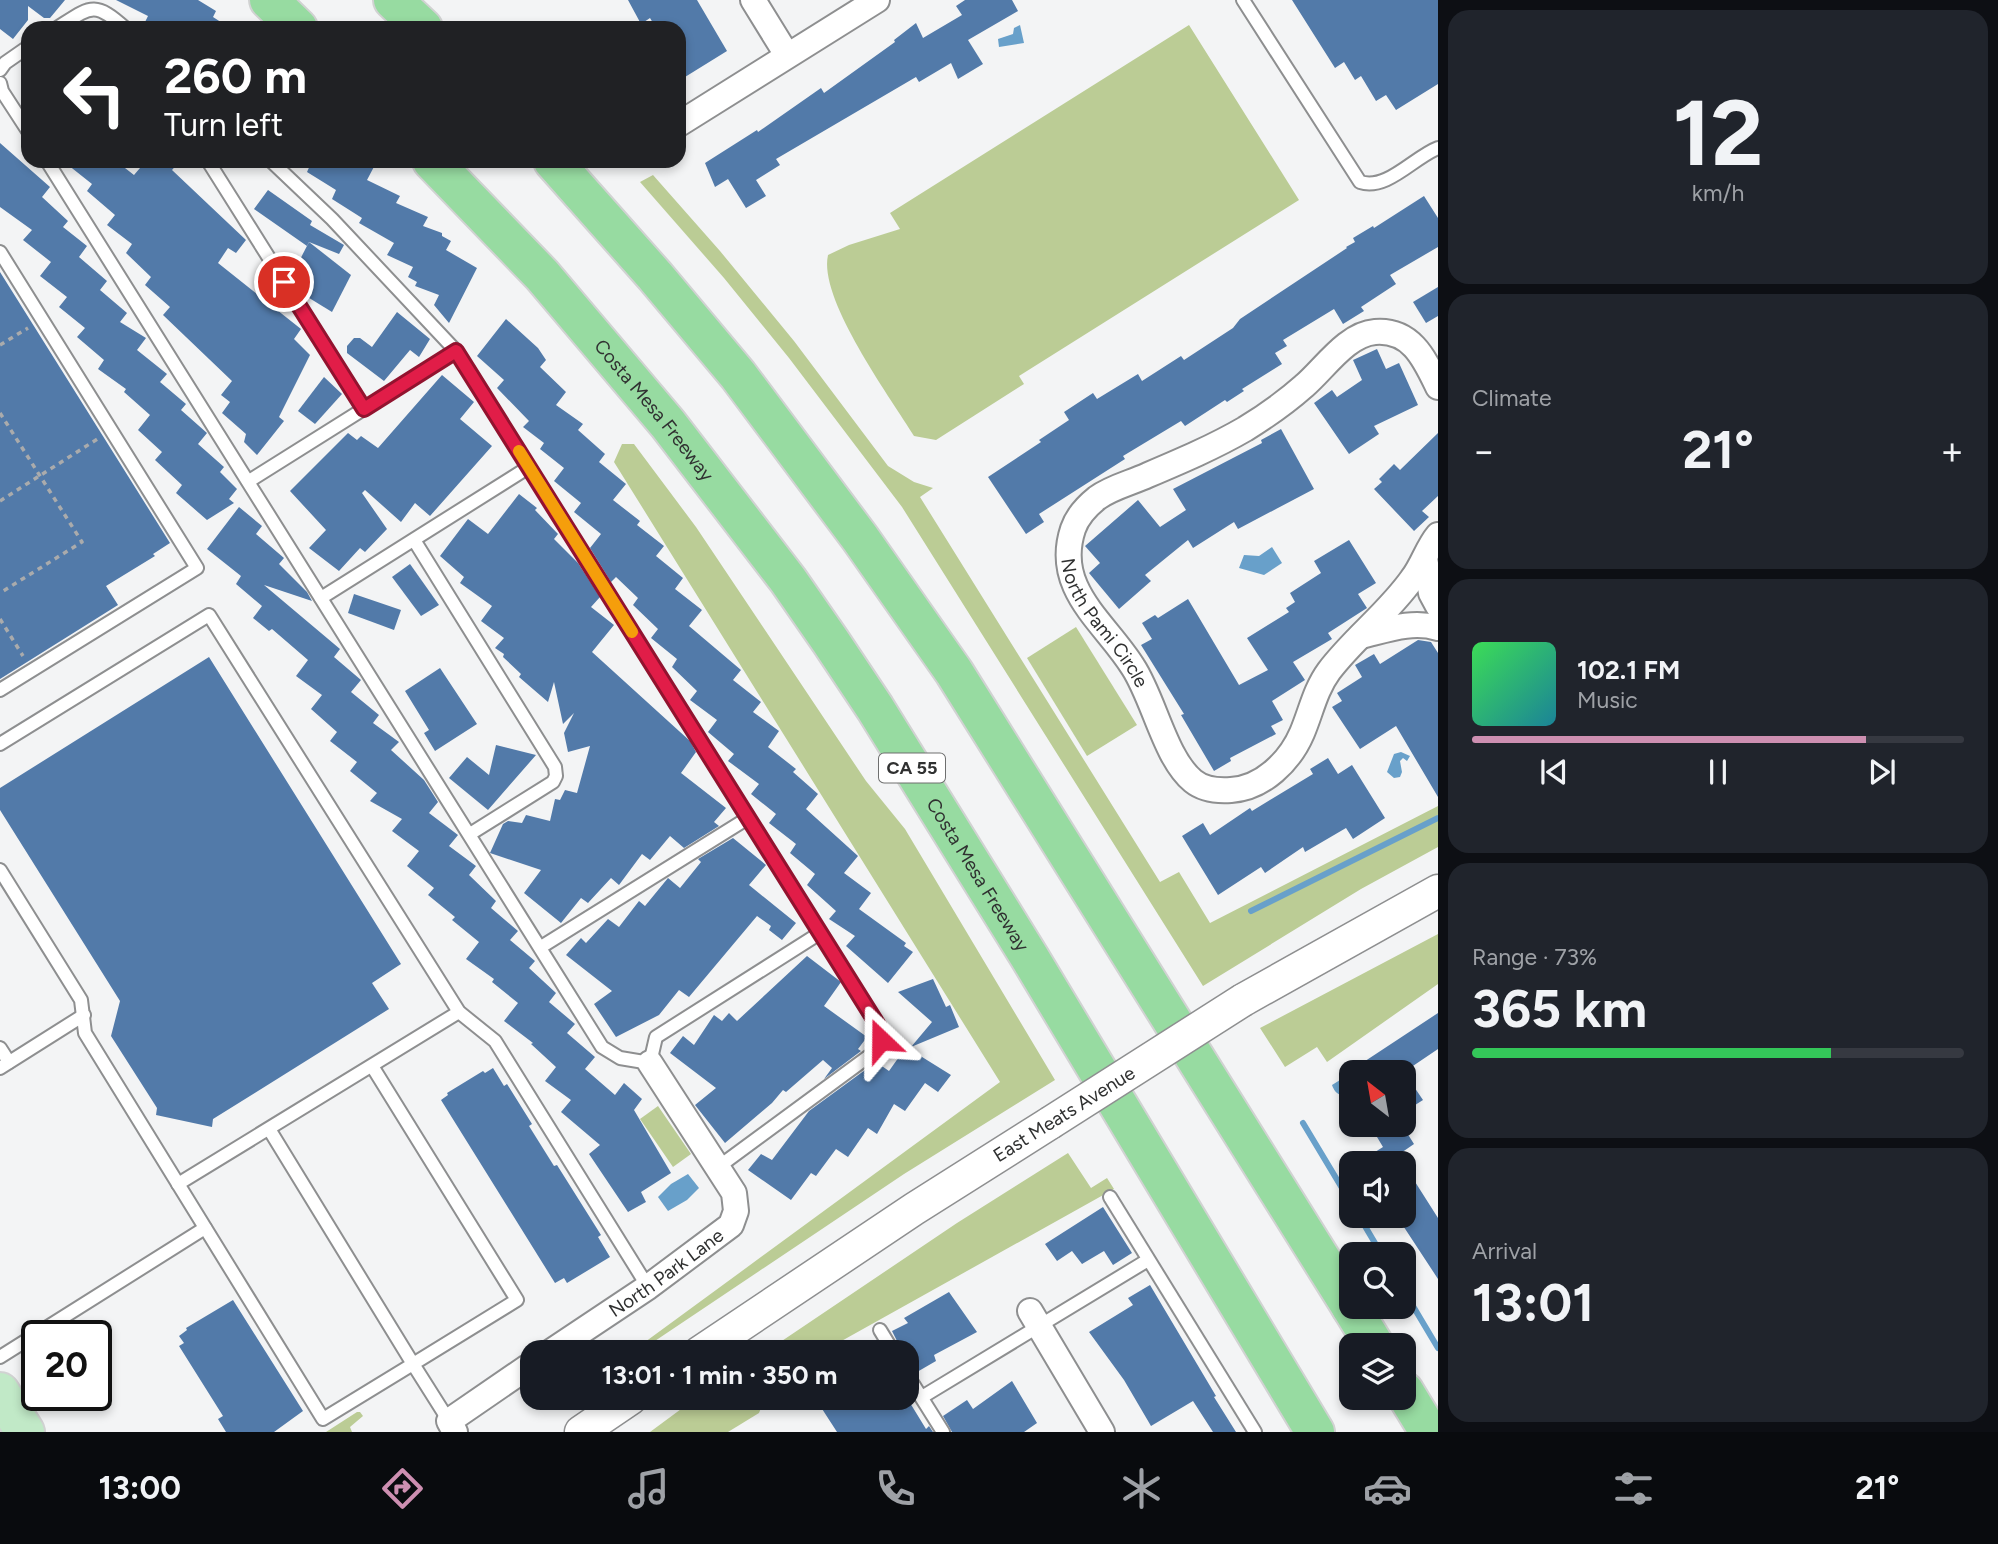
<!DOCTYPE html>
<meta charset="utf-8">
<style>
:root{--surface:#171b24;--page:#20242c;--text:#f1f3f6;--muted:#9ea1a6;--line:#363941;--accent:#cd8fb1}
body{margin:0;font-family:Figtree,sans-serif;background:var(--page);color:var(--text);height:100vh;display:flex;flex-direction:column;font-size:26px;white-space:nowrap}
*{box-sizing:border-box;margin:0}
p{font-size:23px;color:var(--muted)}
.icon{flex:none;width:38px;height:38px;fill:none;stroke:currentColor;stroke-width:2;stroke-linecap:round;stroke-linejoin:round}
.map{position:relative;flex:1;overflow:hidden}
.panel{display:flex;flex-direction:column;gap:10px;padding:10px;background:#0d0f14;width:560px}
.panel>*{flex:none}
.top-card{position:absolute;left:21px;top:21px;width:665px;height:147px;border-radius:21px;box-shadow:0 4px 10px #0003;background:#202124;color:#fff;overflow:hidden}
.needle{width:46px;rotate:329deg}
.tools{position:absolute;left:1339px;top:1060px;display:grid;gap:14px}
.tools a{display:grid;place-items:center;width:77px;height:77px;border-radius:14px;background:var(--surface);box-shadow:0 4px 10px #0003;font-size:35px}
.speed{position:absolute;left:21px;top:1320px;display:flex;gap:14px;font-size:35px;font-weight:700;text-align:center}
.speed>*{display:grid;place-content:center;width:91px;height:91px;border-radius:50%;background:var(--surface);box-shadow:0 4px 10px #0003;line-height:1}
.speed .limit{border:4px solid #111;border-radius:10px;background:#fff;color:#111}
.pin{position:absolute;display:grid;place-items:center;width:60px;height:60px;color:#fff;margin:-30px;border:4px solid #fff;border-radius:50%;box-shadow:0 2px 7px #0007}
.me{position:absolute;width:77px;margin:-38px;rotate:337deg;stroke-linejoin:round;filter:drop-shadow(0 0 5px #0008)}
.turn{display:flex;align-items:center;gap:24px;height:147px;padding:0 28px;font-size:32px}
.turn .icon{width:91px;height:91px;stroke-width:2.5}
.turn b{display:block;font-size:49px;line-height:60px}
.big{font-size:52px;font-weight:700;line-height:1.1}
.panel .tile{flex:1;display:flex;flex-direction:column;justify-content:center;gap:10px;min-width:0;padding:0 24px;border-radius:21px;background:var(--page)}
.panel .dial{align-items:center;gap:0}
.dial b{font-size:91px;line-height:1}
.song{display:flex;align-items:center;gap:21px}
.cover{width:84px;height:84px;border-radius:10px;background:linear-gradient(135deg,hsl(130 70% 55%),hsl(190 70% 35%))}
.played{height:7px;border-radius:4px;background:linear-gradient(90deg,var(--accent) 80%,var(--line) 80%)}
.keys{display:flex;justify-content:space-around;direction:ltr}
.heat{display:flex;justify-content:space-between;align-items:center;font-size:38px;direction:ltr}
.charge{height:10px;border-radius:5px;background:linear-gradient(90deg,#34c759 73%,var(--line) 0)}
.trip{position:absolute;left:520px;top:1340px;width:399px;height:70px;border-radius:21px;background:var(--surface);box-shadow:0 4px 10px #0003;font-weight:700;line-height:70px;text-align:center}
.dock{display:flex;height:112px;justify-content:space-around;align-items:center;background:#090b0e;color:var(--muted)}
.dock .icon{width:49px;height:49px}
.dock .active{color:var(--accent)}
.dock b{font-size:32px;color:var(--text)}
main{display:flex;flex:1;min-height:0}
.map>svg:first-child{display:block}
</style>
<main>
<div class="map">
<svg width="1438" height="1432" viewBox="0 0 1438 1432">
<rect width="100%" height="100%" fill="#f3f4f5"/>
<g fill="#bbcc95">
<path d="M1189 25 1299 200 1019 376 1024 384 936 440 914 436C890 397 818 299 828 255L849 245 900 229 890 213Z"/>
<path d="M653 175 720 251 794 341 888 466 914 482 933 488 920 497 1160 882 1179 872 1210 923 1438 806V847L1361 889 1203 986 902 507 789 358 724 278 640 182Z"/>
<path d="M622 444H634L696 527 866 781 905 829 1055 1080 904 1174 637 1353H630L1000 1082 614 462Z"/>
<path d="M1076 627 1137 725 1087 756 1027 658Z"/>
<path d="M1438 934V984L1327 1062 1317 1047 1285 1067 1260 1028Z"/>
<path d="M658 1106 691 1154 673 1167 640 1119Z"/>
<path d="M1068 1153 1091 1188 1107 1178 1114 1189 820 1353H764L957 1223Z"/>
<path d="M696 1398H765L759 1413 728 1432H650Z"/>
<path d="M357 1412H360L363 1416 350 1427 352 1432H326Z"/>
</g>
<g fill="#68a0ca">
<path d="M1020 25 1024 43 999 47 998 39 1013 34 1014 28Z"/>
<path d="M1272 547 1282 563 1264 575 1239 568 1244 555 1259 556Z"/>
<path d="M1401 752 1410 756 1407 761 1403 758 1400 761 1402 772 1400 777 1394 778 1387 772 1394 754Z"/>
<path d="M1351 1079V1096C1341 1095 1336 1096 1332 1085L1340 1080Z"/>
<path d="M688 1174 699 1188 687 1200 668 1211 658 1197 671 1184Z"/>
</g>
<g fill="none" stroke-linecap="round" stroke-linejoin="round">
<g stroke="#68a0ca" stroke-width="6">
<path d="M1251 911 1438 818"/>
<path d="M1303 1123 1351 1203"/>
<path d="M1359 1216 1382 1255"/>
<path d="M1404 1291 1438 1348"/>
</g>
</g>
<g fill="#527aa9">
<path d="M0 0H65L50 18H44L28 6V20L13 39 0 29Z"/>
<path d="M116 0H198L216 11 213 17 230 28H142L148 16Z"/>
<path d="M628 0H697L727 51 685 77 679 67V28H656L650 18 641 24Z"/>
<path d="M965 0H1012L1018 11 968 40 983 64 958 79 951 63 919 82 916 77 776 159 780 165 756 180 766 196 746 208 728 179 715 187 705 163 757 130 758 132 821 88 824 93 895 42 894 40 916 23 923 38 962 15 956 6Z"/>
<path d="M1292 0H1438V84L1396 110 1386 95 1376 101 1361 76 1355 80 1344 62 1335 68Z"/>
<path d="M0 143 50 187 42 197 68 221 63 227 87 246 79 257 107 281 100 290 127 313 120 322 146 338 137 350 167 374 160 382 186 404 181 410 207 433 198 444 224 467 220 472 237 489 229 499 234 503 207 520 176 493 182 485 155 460 162 452 138 430 150 415 124 392 126 389 98 369 104 360 77 337 85 328 59 307 67 297 40 276 51 262 23 240 32 230 0 207Z"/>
<path d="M63 161H116L134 175 146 161H180L172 170 246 240 236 253 228 248 218 263 301 329 294 339 310 355 279 417 284 421 257 455 244 442 246 434 222 413 230 402 221 395 232 381 163 315 170 307 145 285 151 277 126 253 132 244 107 225 115 215 87 191 92 184Z"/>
<path d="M312 161H377L367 180 400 196 396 203 428 217 423 226 442 233V236L451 241 446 250 477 268 449 323 434 305 439 295 415 286 417 282 408 277 413 267 387 255 394 243 359 223 362 218 332 199 336 190 307 172Z"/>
<path d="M268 190 312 221 310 225 344 245 339 254 309 242 307 246 254 209Z"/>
<path d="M1424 196 1438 218V247L1390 275 1396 284 1361 307 1364 311 1343 324 1334 309 1283 340 1287 346 1275 353 1282 364 1242 389 1244 391 1227 402 1225 400 1185 426 1181 421 1123 456 1125 459 1039 514 1044 522 1026 534 988 477 1041 442 1039 440 1069 420 1064 412 1093 393 1097 399 1138 374 1142 381 1181 356 1184 360 1233 328 1240 319 1347 248 1346 247 1355 242 1353 238 1373 226 1374 228Z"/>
<path d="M309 242 351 275 332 312 301 293 291 277Z"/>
<path d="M0 272 170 543 153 554 155 556 106 586 118 605 0 679Z"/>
<path d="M1438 287V316L1426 323 1413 302Z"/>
<path d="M397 312 430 339 419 357 410 350 384 381 347 353V346L354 338H360L372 347Z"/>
<path d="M506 319 538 348 546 360 540 367 566 392 556 405 583 424 578 430 605 454 599 462 626 484 613 500 640 521 637 525 664 546 656 556 683 578 675 589 702 610 689 626 741 670 733 680 761 702 753 712 779 731 768 747 796 769 793 772 818 794 806 809 858 856 844 873 871 893 859 909 906 943 904 946 913 952 888 983 846 946 855 936 829 919 836 911 807 885 815 874 790 853 796 844 769 823 776 814 751 794 759 784 728 761 734 754 708 732 717 720 690 700 697 691 672 667 677 659 651 638 658 629 633 605 638 598 616 577 611 582 590 548 601 534 574 512 581 503 554 481 564 468 540 449 544 443 523 427 529 421 497 388 504 380 477 356Z"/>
<path d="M1377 349 1386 369 1399 363 1418 405 1374 426 1379 434 1349 454 1314 403 1332 390 1337 397 1362 380 1353 360Z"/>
<path d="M442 375 474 402 460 419 492 446 430 516 415 503 401 522 365 490 362 493 387 529 365 552 360 548 339 571 309 548 326 530 290 491 348 433 357 440 361 436 378 448Z"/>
<path d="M324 377 342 394 315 424 298 411Z"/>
<path d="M1281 429 1314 489 1238 529 1234 522 1193 548 1188 540 1145 575 1151 581 1119 609 1089 573 1100 563 1085 546 1138 500 1160 527 1186 510 1173 489 1262 443 1261 440Z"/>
<path d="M1438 433V496L1422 511 1429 517 1414 531 1374 489 1382 482 1379 479 1394 464 1400 470Z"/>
<path d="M519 494 537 508 535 510 558 534 554 539 578 563 600 597 591 607 614 625 592 652 690 741 696 752 681 773 726 808 714 822 719 826 684 848 670 836 650 860 642 854 619 885 611 878 588 903 581 898 561 923 524 893 541 870 490 853 503 824 508 821 522 823 526 815 550 821 555 799 560 800 565 790 577 793 590 746 568 752 564 733 574 713 563 724 554 682 548 702 519 677 521 674 503 657 504 654 495 648 504 638 481 621 492 606 460 583 464 577 440 556 468 519 488 534Z"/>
<path d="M239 507 262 526 256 534 284 558 279 564 307 592 312 601 264 585 340 649 334 657 361 680 351 692 379 715 373 723 399 742 391 750 424 780 438 802 429 813 458 835 449 846 476 866 469 875 496 901 491 908 518 931 510 940 535 961 529 968 556 993 549 1002 575 1024 567 1033 595 1057 585 1069 615 1095 624 1083 642 1099 634 1110 671 1173 641 1192 646 1202 628 1212 589 1154 600 1145 561 1112 571 1100 545 1081 556 1067 531 1044 533 1043 504 1021 518 1003 492 982 494 979 466 959 479 942 452 920 455 917 428 895 434 888 407 866 419 851 392 831 402 819 370 801 377 793 350 771 357 762 330 741 337 732 311 709 322 695 296 676 308 660 272 629 269 631 253 618 262 606 236 584 241 576 207 549Z"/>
<path d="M1349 540 1376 583 1358 594 1367 608 1328 633 1332 639 1293 662 1305 680 1272 701 1283 720 1271 726 1276 734 1230 758 1231 761 1214 771 1181 715 1184 714 1141 645 1152 639 1142 623 1155 615 1158 618 1188 599 1239 685 1268 670 1247 638 1289 612 1286 608 1295 602 1290 593 1321 573 1314 561Z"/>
<path d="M410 564 439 605 421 616 392 577Z"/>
<path d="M354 594 401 610 394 630 348 613Z"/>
<path d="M1418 640 1431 642 1438 653V797L1396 726 1360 749 1332 707 1342 701 1337 693 1362 677 1355 665 1374 654 1380 664Z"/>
<path d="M209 657 401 964 372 983 389 1009 213 1119 212 1127 156 1115 157 1108 111 1036 120 1001 0 810V788Z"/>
<path d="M440 668 477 724 435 751 424 733 429 730 405 691Z"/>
<path d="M496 745 536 755 488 810 449 778 467 757 489 775Z"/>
<path d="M1328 758 1338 774 1352 765 1385 818 1353 839 1346 828 1305 852 1303 847 1265 873 1261 867 1218 895 1182 836 1203 823 1210 835 1250 808 1252 811 1313 774 1310 769Z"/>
<path d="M733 838 766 865 749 885 796 923 782 940 769 930 771 926 757 916 689 997 679 990 659 1015 616 1037 594 1004 612 991 566 955 581 938 586 943 608 919 619 927 639 901 645 906 668 878 680 888 701 862 698 859Z"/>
<path d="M807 956 841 982 824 1006 867 1037 858 1049 861 1051 824 1079 832 1068 823 1060 786 1092 783 1090 772 1103 725 1143 695 1105 716 1088 670 1053 683 1036 694 1045 714 1015 722 1021 729 1013 737 1021Z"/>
<path d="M933 979 946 1007 950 1005 959 1027 911 1047 932 1022 898 992Z"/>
<path d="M1438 1013V1049L1404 1072 1423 1100 1404 1112V1072L1347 1073Z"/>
<path d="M906 1047 951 1075 938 1092 925 1083 905 1111 894 1104 877 1134 868 1128 848 1157 836 1149 816 1176 811 1173 791 1200 748 1170 761 1154 772 1160 809 1111 876 1062 889 1071Z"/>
<path d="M493 1068 504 1086 507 1084 532 1124 529 1126 554 1166 557 1165 601 1235 598 1237 610 1257 567 1283 564 1278 555 1283 441 1100 448 1095 447 1093 483 1071 485 1073Z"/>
<path d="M1395 1125H1402L1414 1144 1398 1155 1438 1218V1279L1398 1218 1404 1216V1164H1356L1383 1147 1377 1137Z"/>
<path d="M1103 1207 1132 1253 1113 1265 1104 1251 1082 1264 1072 1251 1057 1261 1045 1244Z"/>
<path d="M1150 1285 1216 1396 1214 1397 1236 1432H1213L1193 1401 1151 1426 1124 1380 1089 1332 1133 1305 1128 1298Z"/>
<path d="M949 1292 977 1332 934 1355 936 1361 917 1372 906 1353H903L892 1331 908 1323 904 1318Z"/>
<path d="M233 1300 303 1411 274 1432H226L218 1419 223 1416 179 1346 184 1343 179 1336 187 1330 186 1328Z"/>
<path d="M877 1342 884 1353H859Z"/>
<path d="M1012 1381 1037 1423 1024 1432H952L943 1416 967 1400 973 1409Z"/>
<path d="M815 1398H907L926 1429 929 1426 933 1432H837Z"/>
</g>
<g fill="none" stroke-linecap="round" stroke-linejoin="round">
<defs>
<g id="service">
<path d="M1243 0 1360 182C1387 191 1414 157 1438 148"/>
<path d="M57 28C90 7 94 0 125 28"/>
<path d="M0 70 5 63 28 47"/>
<path d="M0 83 2 91 28 131"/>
<path d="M47 161 602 1047 620 1058 650 1063 656 1037 820 933"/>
<path d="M208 161 364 409"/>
<path d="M271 161 332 219 456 351 879 1027 881 1040 876 1051 717 1168"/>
<path d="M0 252 197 568 0 690"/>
<path d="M249 481 456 351"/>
<path d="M414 540 555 767 556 776 553 782 470 834"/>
<path d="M321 598 529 467"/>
<path d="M0 744 209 615 459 1012 495 1041 648 1287"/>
<path d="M0 870 81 1000 85 1033 323 1419 413 1364 269 1129"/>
<path d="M541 947 748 818"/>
<path d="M0 1048 9 1062"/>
<path d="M372 1066 517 1300 413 1364 449 1421"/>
<path d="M0 1068 84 1015"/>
<path d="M178 1184 459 1012"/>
<path d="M1110 1197 1255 1432"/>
<path d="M880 1330 894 1353"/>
<path d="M0 1357 205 1228"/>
<path d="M906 1373 943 1432"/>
<path d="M922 1397 1148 1260"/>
</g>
<g id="minor">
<path d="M753 0 787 55"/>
<path d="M679 124 877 0"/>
<path id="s1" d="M1438 387C1425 360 1412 329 1375 332 1347 334 1324 369 1304 386 1286 402 1266 416 1245 429 1214 447 1181 461 1148 475 1131 483 1112 487 1097 498 1087 506 1077 517 1073 529 1053 589 1105 622 1133 667 1154 699 1165 758 1193 781 1204 790 1217 791 1231 790 1263 788 1290 761 1302 733 1311 712 1315 690 1329 671 1354 638 1388 613 1412 579 1423 565 1427 548 1438 535"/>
<path d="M1425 558 1431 593 1438 606"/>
<path d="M1361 636C1386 630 1412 620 1438 628"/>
<path d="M1030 1311 1102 1432"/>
<path id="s2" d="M549 1353 648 1287 731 1225 736 1211 734 1193 650 1063"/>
<path d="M455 1432 449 1421 532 1364"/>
</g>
<g id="tertiary">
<path d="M1243 1000 1438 891"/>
<path d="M699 1353 914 1209 1050 1123"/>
<path d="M581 1432 631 1398"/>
</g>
<path id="primary" d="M0 1392 25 1432"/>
<g id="motorway">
<path d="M269 0 298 28"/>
<path d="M393 0 423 28"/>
<path id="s3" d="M432 161 542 275 668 424 788 580 831 642 875 708 1030 958 1315 1432"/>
<path d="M553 161 655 276 738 375 860 538 954 672 1351 1307"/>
<path d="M1351 1307 1375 1346"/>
<path d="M1404 1391 1429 1432"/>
</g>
</defs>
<use href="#service" stroke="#8e8f90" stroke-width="16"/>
<use href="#minor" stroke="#8e8f90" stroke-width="28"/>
<use href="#tertiary" stroke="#8e8f90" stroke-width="35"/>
<use href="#primary" stroke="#d1d2d2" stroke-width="42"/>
<use href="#motorway" stroke="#d1d2d2" stroke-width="42"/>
<g stroke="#aaabac" stroke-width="3.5" stroke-dasharray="5 5" stroke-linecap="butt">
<path d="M0 345 28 328"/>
<path d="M0 413 82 542 0 593"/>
<path d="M0 501 99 438"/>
<path d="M0 619 23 656"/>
</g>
<use href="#service" stroke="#fff" stroke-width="12"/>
<use href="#minor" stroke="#fff" stroke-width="24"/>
<use href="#tertiary" stroke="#fff" stroke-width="32"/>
<use href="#primary" stroke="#c1e9c7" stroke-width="38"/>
<use href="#motorway" stroke="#97dba1" stroke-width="38"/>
<defs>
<path id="tertiary-bridge" d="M1050 1123 1243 1000"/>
</defs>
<use href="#tertiary-bridge" stroke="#8e8f90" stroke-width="35" stroke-linecap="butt"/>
<use href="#tertiary-bridge" stroke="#fff" stroke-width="32"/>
</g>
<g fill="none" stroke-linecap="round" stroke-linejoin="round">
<defs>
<path id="route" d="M284 282 364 409 456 351 879 1027 881 1040"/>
</defs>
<use href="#route" stroke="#92132f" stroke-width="18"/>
<use href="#route" stroke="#e11d48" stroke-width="12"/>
<path stroke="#f59e0b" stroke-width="12" d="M519 451 632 632"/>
</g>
<g text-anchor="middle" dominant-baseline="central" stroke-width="7" stroke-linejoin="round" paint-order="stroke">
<rect fill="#fff" stroke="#6e6f6f" stroke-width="2" x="879" y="753.5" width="66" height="29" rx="5"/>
<g font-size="18" font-weight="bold" fill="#303131">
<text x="912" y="768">CA 55</text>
</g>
<g font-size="19" fill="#303131" stroke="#fff">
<text stroke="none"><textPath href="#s3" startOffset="334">Costa Mesa Freeway</textPath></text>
<text stroke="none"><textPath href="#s1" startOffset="562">North Pami Circle</textPath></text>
<text stroke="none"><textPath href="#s3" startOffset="901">Costa Mesa Freeway</textPath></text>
<text transform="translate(1064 1114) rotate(-32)">East Meats Avenue</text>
<text stroke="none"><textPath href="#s2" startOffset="142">North Park Lane</textPath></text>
</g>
</g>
</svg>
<div class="tools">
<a><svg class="needle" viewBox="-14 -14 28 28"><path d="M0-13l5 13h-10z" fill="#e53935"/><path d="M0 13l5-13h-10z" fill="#9ea1a6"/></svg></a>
<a><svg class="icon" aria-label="sound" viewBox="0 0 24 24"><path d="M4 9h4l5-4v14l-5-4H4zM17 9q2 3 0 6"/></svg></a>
<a><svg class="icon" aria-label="search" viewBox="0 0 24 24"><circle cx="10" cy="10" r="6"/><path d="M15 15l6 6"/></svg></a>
<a><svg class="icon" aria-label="layers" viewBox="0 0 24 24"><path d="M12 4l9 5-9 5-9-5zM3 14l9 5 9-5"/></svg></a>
</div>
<div class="speed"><div class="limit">20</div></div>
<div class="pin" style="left:284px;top:282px;background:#d93025"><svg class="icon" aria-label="arrive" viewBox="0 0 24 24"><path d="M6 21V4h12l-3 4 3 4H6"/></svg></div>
<svg class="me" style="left:881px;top:1040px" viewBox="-20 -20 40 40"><path d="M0-17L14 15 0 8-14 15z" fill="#e11d48" stroke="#fff" stroke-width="4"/></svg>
<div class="trip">13:01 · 1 min · 350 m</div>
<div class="top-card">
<div class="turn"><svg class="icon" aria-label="left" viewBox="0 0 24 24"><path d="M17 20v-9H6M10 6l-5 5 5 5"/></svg><div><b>260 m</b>Turn left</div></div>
</div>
</div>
<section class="panel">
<div class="tile dial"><b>12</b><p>km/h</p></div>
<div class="tile"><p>Climate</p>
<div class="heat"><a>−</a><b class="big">21°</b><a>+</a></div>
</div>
<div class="tile">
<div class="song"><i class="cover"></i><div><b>102.1 FM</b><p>Music</p></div></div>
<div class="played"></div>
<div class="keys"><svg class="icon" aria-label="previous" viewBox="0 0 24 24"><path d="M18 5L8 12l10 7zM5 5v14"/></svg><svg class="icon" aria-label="pause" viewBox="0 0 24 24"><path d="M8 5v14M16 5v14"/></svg><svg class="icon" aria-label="next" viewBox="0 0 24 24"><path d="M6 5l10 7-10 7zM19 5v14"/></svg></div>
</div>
<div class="tile"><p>Range · 73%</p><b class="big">365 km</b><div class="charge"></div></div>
<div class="tile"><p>Arrival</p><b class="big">13:01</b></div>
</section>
</main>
<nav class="dock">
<b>13:00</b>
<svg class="icon active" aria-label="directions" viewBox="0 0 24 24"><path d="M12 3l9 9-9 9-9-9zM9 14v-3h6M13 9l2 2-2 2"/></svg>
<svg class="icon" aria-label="music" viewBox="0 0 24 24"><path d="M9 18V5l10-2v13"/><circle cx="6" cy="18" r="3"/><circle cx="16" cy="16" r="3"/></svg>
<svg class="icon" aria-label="phone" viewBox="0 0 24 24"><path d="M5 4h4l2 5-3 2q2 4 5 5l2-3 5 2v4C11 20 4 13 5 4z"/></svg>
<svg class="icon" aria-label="climate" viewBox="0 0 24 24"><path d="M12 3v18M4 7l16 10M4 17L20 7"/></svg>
<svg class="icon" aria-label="car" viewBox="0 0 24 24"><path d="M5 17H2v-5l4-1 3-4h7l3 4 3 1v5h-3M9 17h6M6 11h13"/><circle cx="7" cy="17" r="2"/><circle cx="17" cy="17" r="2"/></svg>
<svg class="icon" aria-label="filters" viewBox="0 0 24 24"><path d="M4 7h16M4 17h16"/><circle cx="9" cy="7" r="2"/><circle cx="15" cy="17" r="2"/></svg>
<b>21°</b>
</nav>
